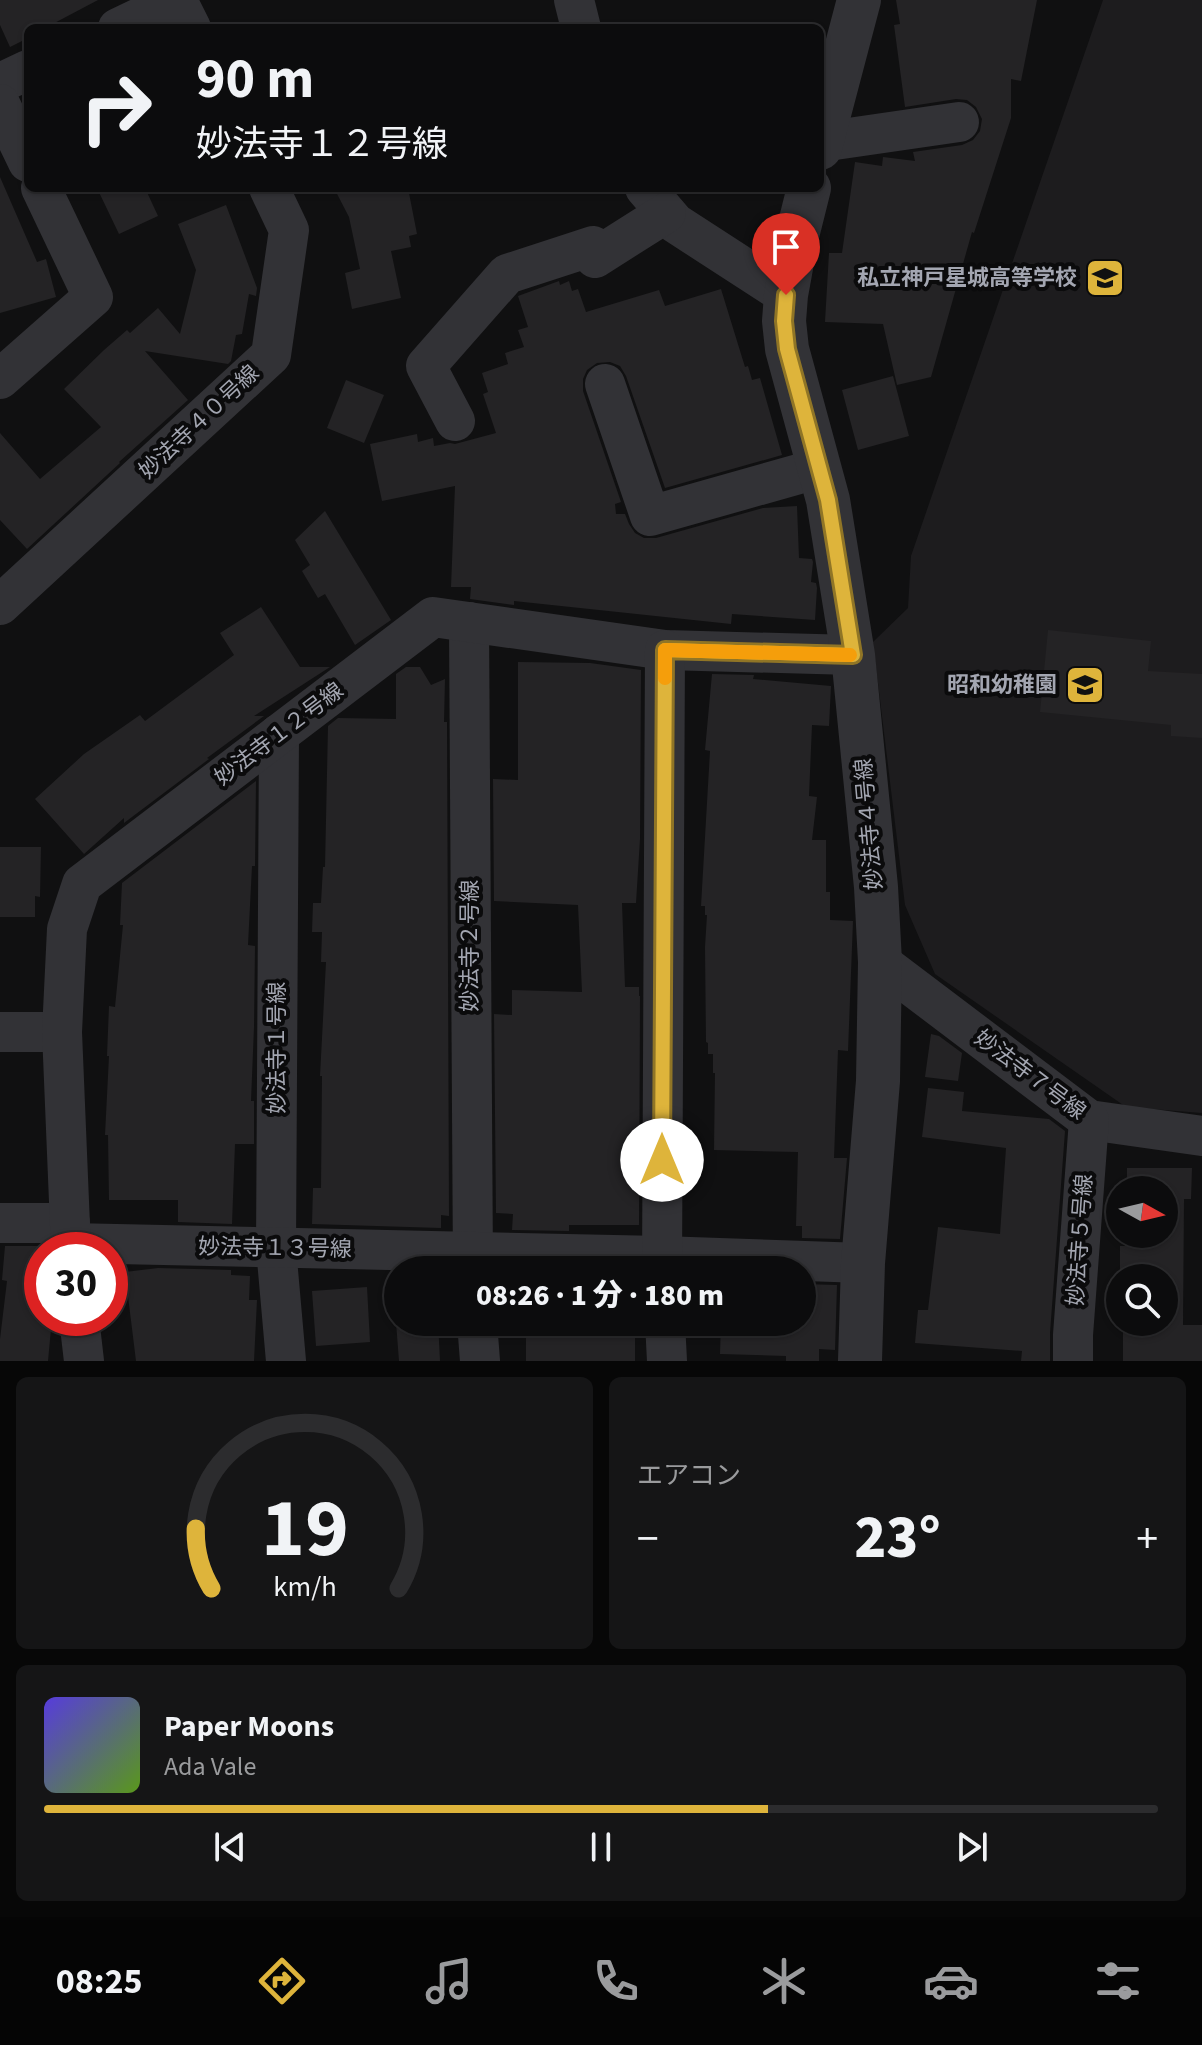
<!DOCTYPE html>
<html lang="ja">
<meta charset="utf-8">
<style>
:root{--surface:#0c0c0d;--page:#151516;--text:#f1f3f6;--muted:#9a9b9d;--line:#2c2c2e;--accent:#deb43b}
body{margin:0;font-family:"Source Sans 3","Noto Sans JP",sans-serif;background:var(--page);color:var(--text);height:100vh;display:flex;flex-direction:column;font-size:30px;white-space:nowrap}
*{box-sizing:border-box;margin:0}
p{font-size:26px;color:var(--muted)}
.icon{flex:none;width:44px;height:44px;fill:none;stroke:currentColor;stroke-width:2;stroke-linecap:round;stroke-linejoin:round}
.map{position:relative;height:1361px;overflow:hidden}
.panel{display:flex;flex-direction:column;gap:16px;padding:16px;background:#070707;flex:1}
.panel>*{flex:none}
.banner{position:absolute;left:24px;top:24px;width:800px;height:168px;border-radius:12px;box-shadow:0 2px 6px #0004,0 0 0 2px var(--line);background:#0c0c0d;color:var(--text);overflow:hidden}
.needle{width:52px;rotate:98deg}
.tools{position:absolute;left:1106px;top:1176px;display:grid;gap:16px}
.tools a{display:grid;place-items:center;width:72px;height:72px;border-radius:50%;background:var(--surface);box-shadow:0 2px 6px #0004,0 0 0 2px var(--line);font-size:40px}
.speed{position:absolute;left:24px;top:1232px;display:flex;gap:16px;font-size:40px;font-weight:700;text-align:center}
.speed>*{display:grid;place-content:center;width:104px;height:104px;border-radius:50%;background:var(--surface);box-shadow:0 2px 6px #0004,0 0 0 2px var(--line);line-height:1}
.speed .limit{border:12px solid #d22;background:#fff;color:#111}
.pin{position:absolute;display:grid;place-items:center;width:68px;height:68px;color:#fff;margin:-82px -34px;border-radius:50% 50% 50% 0;rotate:-45deg;box-shadow:0 0 8px #0007}
.pin .icon{rotate:45deg}
.me{position:absolute;width:88px;margin:-44px;rotate:0deg;stroke-linejoin:round;filter:drop-shadow(0 0 6px #0008)}
.turn{display:flex;align-items:center;gap:28px;height:168px;padding:0 40px;font-size:36px}
.turn .icon{width:104px;height:104px;stroke-width:2.5}
.turn b{display:block;font-size:56px;line-height:68px}
.big{font-size:60px;font-weight:800;line-height:1.1}
.panel .widget{flex:1;display:flex;flex-direction:column;justify-content:center;gap:12px;min-width:0;padding:0 28px;border-radius:12px;background:var(--page)}
.panel .dial{align-items:center;gap:0}
.dial svg{height:208px;overflow:visible;fill:none;stroke:var(--line);stroke-width:7;stroke-linecap:round;text-anchor:middle}
.dial text{fill:var(--text);stroke:none}
.song{display:flex;align-items:center;gap:24px}
.cover{width:96px;height:96px;border-radius:12px;background:linear-gradient(135deg,hsl(250 70% 55%),hsl(90 70% 35%))}
.played{height:8px;border-radius:4px;background:linear-gradient(90deg,var(--accent) 65%,var(--line) 65%)}
.keys{display:flex;justify-content:space-around;direction:ltr}
.heat{display:flex;justify-content:space-between;align-items:center;font-size:44px;direction:ltr}
.panel .tiles{flex:1;display:grid;gap:16px;grid-template-columns:1fr 1fr}
.widget:last-child{grid-column:span 2}
.trip{position:absolute;left:384px;top:1256px;width:432px;height:80px;border-radius:40px;background:var(--surface);box-shadow:0 2px 6px #0004,0 0 0 2px var(--line);font-weight:800;line-height:80px;text-align:center}
.tabs{display:flex;height:128px;justify-content:space-around;align-items:center;background:#050505;color:var(--muted)}
.tabs .icon{width:56px;height:56px}
.tabs .active{color:var(--accent)}
.tabs b{font-size:36px;color:var(--text)}
.map>svg:first-child{display:block}
</style>
<div class="map">
<svg width="1202" height="1361" viewBox="0 0 1202 1361">
<rect width="100%" height="100%" fill="#101011"/>
<path fill="#1d1c1e" d="M1103 0H1202V1113L1126 1107 935 974 905 905 873 642 908 608 911 556Z"/>
<g fill="#242325">
<path d="M0 0H98L45 28H28V38L10 47 0 25Z"/>
<path d="M896 0H1037L1021 81 1011 79V118L974 233 972 232 931 377 897 385 883 324 825 322 829 253H842L855 162 882 166 883 157 915 161 913 152 962 145 973 140 980 131 982 119 976 107 967 100 956 99 905 107 894 25 900 24Z"/>
<path d="M0 177 37 262 46 259 56 297 0 313Z"/>
<path d="M97 188H145L158 216 119 234Z"/>
<path d="M334 188H408L417 234 409 236 411 247 391 251 401 298 352 309 345 273 360 269 349 217Z"/>
<path d="M226 205 257 288 256 296 249 294 242 334 236 335 231 361 228 364 145 351 188 400 119 462 120 463 27 549 0 520V433L40 479 101 427 64 389 104 350 127 330 130 333 158 308 180 334 196 270 178 224Z"/>
<path d="M559 281 560 285 569 281 572 291 578 289 586 312 659 290 665 306 721 289 745 367 748 366 752 380 760 378 782 455 665 488 626 376 620 366 610 362 597 363 587 370 583 379V391L621 502 615 504 616 514H625L629 524 635 533 644 538H656L763 508 797 506 799 558 812 559 813 562 811 582 816 583 817 588 815 620 732 614 731 624 514 601V605L470 599 471 587H451L455 486 382 501 370 444 417 434 418 442 433 438 434 446 450 443 455 444 496 433 483 394 488 392 482 373 508 364 505 353 524 347 518 330 528 327 518 296Z"/>
<path d="M893 376 909 436 858 450 842 390Z"/>
<path d="M346 380 384 395 364 443 327 428Z"/>
<path d="M325 511 391 620 355 645 325 594 318 598 302 571 310 565 295 540Z"/>
<path d="M261 607 300 667H330L254 716H264L207 758 209 759 124 823V818L84 854 35 799 84 754 140 715 145 721 234 655 220 633Z"/>
<path d="M1048 630 1151 641 1148 671 1202 674V738L1171 736V725L1040 712Z"/>
<path d="M518 662 590 663 641 670 640 839 636 903H622L625 987H639V996H640L639 1225H569V1231L512 1230 513 1214 496 1213 494 1014 512 1015V990L582 992 578 905 494 901 493 779 518 780Z"/>
<path d="M406 667H420L431 685 445 679 444 722H447L449 1216 441 1215V1228L312 1224 313 1188H321L322 1076H320L326 962H321L322 932H312L313 903H321L323 867H325L328 726 338 718 396 719V674Z"/>
<path d="M712 674 754 675 753 679 831 686 829 726 812 725 809 796 817 797 812 840H826V892H830V920L853 921 848 1051 838 1050 834 1158H847L840 1239 802 1238V1226H796L798 1152 714 1150 715 1073H713V1054H708V1043L706 1042 705 947 707 915H705V906H701L710 751 705 750Z"/>
<path d="M256 781 255 866H252L248 945 255 946 254 1027 251 1101H254V1144H235L232 1224 178 1222V1200H109L108 1135H105L109 1056H107L109 1006 115 1007 123 925H120L122 883Z"/>
<path d="M0 847H41L40 897 35 896V917H0Z"/>
<path d="M931 1034 939 1036 962 1053 958 1081 925 1077Z"/>
<path d="M928 1088 964 1092 962 1111 1049 1119 1065 1131 1050 1333V1361H1021L1022 1351 915 1343 918 1310H928L938 1227 1000 1234 1006 1148 922 1137Z"/>
<path d="M1127 1168H1192L1191 1199H1184L1183 1325H1202V1361H1123V1322H1164V1278H1120V1305V1246H1125V1234H1164V1190H1127Z"/>
<path d="M5 1246H42V1318H52L48 1361H0V1339L7 1281 2 1280Z"/>
<path d="M158 1268 231 1270V1275L250 1276 249 1300H257L254 1361H136L125 1272Z"/>
<path d="M802 1284 837 1285 835 1350 819 1349V1361H786V1356L720 1354 721 1322H802Z"/>
<path d="M367 1287 370 1342 316 1346 312 1291Z"/>
<path d="M396 1322H438L440 1361H399Z"/>
<rect x="526" y="1322" width="109" height="39"/>
</g>
<g fill="none" stroke-linecap="round" stroke-linejoin="round">
<g stroke="#323236" stroke-width="40">
<path d="M574 0 581 28"/>
<path d="M118 28 177 0 191 28"/>
<path d="M0 83 28 70"/>
<path d="M0 104 28 162"/>
<path d="M821 142 959 122"/>
<path d="M645 188 675 223 786 295"/>
<path d="M0 379 93 297 41 188"/>
<path d="M605 384 650 516 820 468"/>
<path d="M455 421 426 366 507 274 593 246 595 258 666 213"/>
<path d="M0 605 271 355 289 230 269 188"/>
<path d="M469 622 473 1270"/>
<path d="M279 734 276 1248 286 1361"/>
<path d="M880 962 1089 1120 1202 1136"/>
<path d="M0 1032H62"/>
<path d="M0 1223H70"/>
<path d="M70 1243 661 1256 863 1263"/>
<path d="M71 1250 62 1032 67 929 82 884 433 617 665 650 853 655"/>
<path d="M662 1270 665 650"/>
<path d="M79 1318 84 1361"/>
<path d="M477 1322 480 1361"/>
<path d="M665 1322 667 1361"/>
<path d="M1073 1361V1335L1089 1120"/>
</g>
<g stroke="#323236" stroke-width="44">
<path d="M820 148 859 0"/>
<path d="M809 188 796 240 786 295 784 321 787 349 828 500 853 655 876 887 880 962 878 1081 863 1263 860 1361"/>
</g>
</g>
<g fill="none" stroke-linecap="round" stroke-linejoin="round">
<defs>
<path id="route" d="M662 1160 665 650 853 655 828 500 787 349 784 321 786 295"/>
</defs>
<use href="#route" stroke="#907526" stroke-width="20"/>
<use href="#route" stroke="#deb43b" stroke-width="14"/>
<path stroke="#f59e0b" stroke-width="14" d="M665 678V650L850 655"/>
</g>
<defs>
<symbol id="school-square" viewBox="-11 -11 22 22"><rect x="-9" y="-9" width="18" height="18" rx="4" fill="#deb43b" stroke="#0b0b0c"/><path d="M0-5L7-2L0 1L-7-2ZM-4 1L0 2.5L4 1V4Q0 6-4 4Z" fill="#111"/></symbol>
</defs>
<g fill-rule="evenodd">
<use href="#school-square" x="1083" y="256" width="44" height="44"/>
<use href="#school-square" x="1063" y="663" width="44" height="44"/>
</g>
<g text-anchor="middle" dominant-baseline="central" stroke-width="8" stroke-linejoin="round" paint-order="stroke">
<g font-size="22" font-weight="bold" fill="#a3a6b1" stroke="#0b0b0c" text-anchor="end">
<text x="1077" y="278">私立神戸星城高等学校</text>
<text x="1057" y="685">昭和幼稚園</text>
</g>
<g font-size="22" fill="#a3a6b1" stroke="#0b0b0c">
<text transform="translate(199 422) rotate(-43)">妙法寺４０号線</text>
<text transform="translate(279 734) rotate(-37)">妙法寺１２号線</text>
<text transform="translate(869 824) rotate(-95)">妙法寺４号線</text>
<text transform="translate(470 946) rotate(-90)">妙法寺２号線</text>
<text transform="translate(277 1048) rotate(-90)">妙法寺１号線</text>
<text transform="translate(1030 1075) rotate(37)">妙法寺７号線</text>
<text transform="translate(1080 1240) rotate(-86)">妙法寺５号線</text>
<text transform="translate(275 1248) rotate(1)">妙法寺１３号線</text>
</g>
</g>
</svg>
<div class="tools">
<a><svg class="needle" viewBox="-14 -14 28 28"><path d="M0-13l5 13h-10z" fill="#e53935"/><path d="M0 13l5-13h-10z" fill="#9a9b9d"/></svg></a>
<a><svg class="icon" aria-label="search" viewBox="0 0 24 24"><circle cx="10" cy="10" r="6"/><path d="M15 15l6 6"/></svg></a>
</div>
<div class="speed"><div class="limit">30</div></div>
<div class="pin" style="left:786px;top:295px;background:#d93025"><svg class="icon" aria-label="arrive" viewBox="0 0 24 24"><path d="M6 21V4h12l-3 4 3 4H6"/></svg></div>
<svg class="me" style="left:662px;top:1160px" viewBox="-20 -20 40 40"><circle r="19" fill="#fff"/><path d="M0-13L10 11 0 6-10 11z" fill="#deb43b"/></svg>
<div class="trip">08:26 · 1 分 · 180 m</div>
<div class="banner">
<div class="turn"><svg class="icon" aria-label="right" viewBox="0 0 24 24"><path d="M7 20v-9h11M14 6l5 5-5 5"/></svg><div><b>90 m</b>妙法寺１２号線</div></div>
</div>
</div>
<section class="panel">
<div class="tiles">
<div class="widget dial"><svg viewBox="0 0 100 80">
<path d="M14 69A42 42 0 1 1 86 69"/>
<path d="M14 69A42 42 0 0 1 8 46" stroke="#deb43b"/>
<text x="50" y="56" font-size="32" font-weight="700">19</text>
<text x="50" y="72" font-size="11">km/h</text>
</svg></div>
<div class="widget"><p>エアコン</p>
<div class="heat"><a>−</a><b class="big">23°</b><a>+</a></div>
</div>
<div class="widget">
<div class="song"><i class="cover"></i><div><b>Paper Moons</b><p>Ada Vale</p></div></div>
<div class="played"></div>
<div class="keys"><svg class="icon" aria-label="previous" viewBox="0 0 24 24"><path d="M18 5L8 12l10 7zM5 5v14"/></svg><svg class="icon" aria-label="pause" viewBox="0 0 24 24"><path d="M8 5v14M16 5v14"/></svg><svg class="icon" aria-label="next" viewBox="0 0 24 24"><path d="M6 5l10 7-10 7zM19 5v14"/></svg></div>
</div>
</div>
</section>
<nav class="tabs">
<b>08:25</b>
<svg class="icon active" aria-label="directions" viewBox="0 0 24 24"><path d="M12 3l9 9-9 9-9-9zM9 14v-3h6M13 9l2 2-2 2"/></svg>
<svg class="icon" aria-label="music" viewBox="0 0 24 24"><path d="M9 18V5l10-2v13"/><circle cx="6" cy="18" r="3"/><circle cx="16" cy="16" r="3"/></svg>
<svg class="icon" aria-label="phone" viewBox="0 0 24 24"><path d="M5 4h4l2 5-3 2q2 4 5 5l2-3 5 2v4C11 20 4 13 5 4z"/></svg>
<svg class="icon" aria-label="climate" viewBox="0 0 24 24"><path d="M12 3v18M4 7l16 10M4 17L20 7"/></svg>
<svg class="icon" aria-label="car" viewBox="0 0 24 24"><path d="M5 17H2v-5l4-1 3-4h7l3 4 3 1v5h-3M9 17h6M6 11h13"/><circle cx="7" cy="17" r="2"/><circle cx="17" cy="17" r="2"/></svg>
<svg class="icon" aria-label="filters" viewBox="0 0 24 24"><path d="M4 7h16M4 17h16"/><circle cx="9" cy="7" r="2"/><circle cx="15" cy="17" r="2"/></svg>
</nav>
